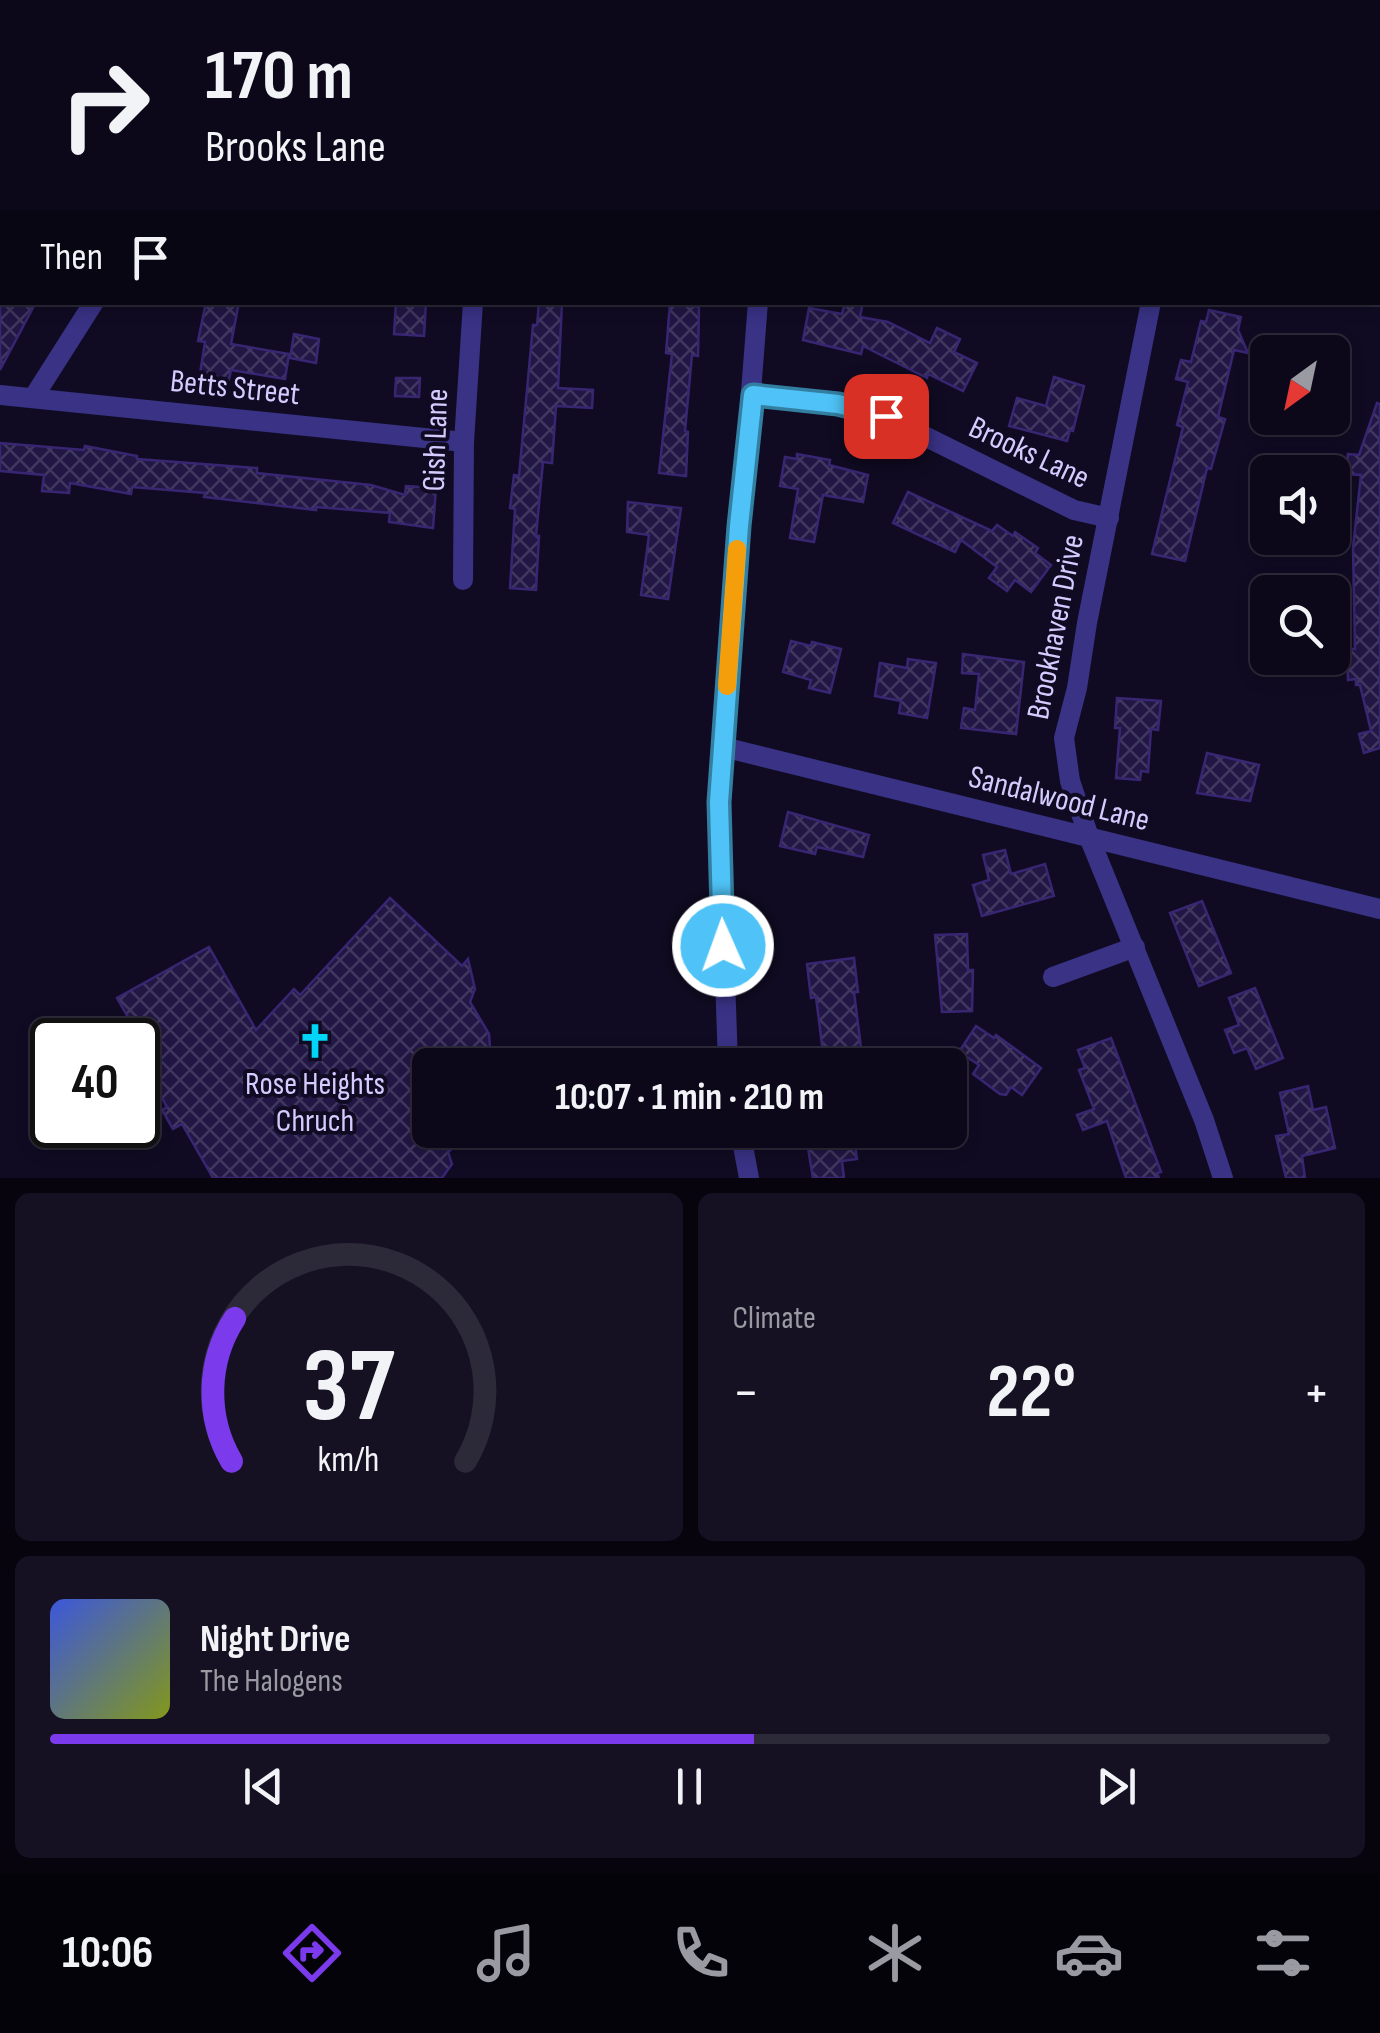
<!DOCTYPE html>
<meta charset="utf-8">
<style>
:root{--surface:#0c081a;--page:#151123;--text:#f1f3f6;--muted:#9a9aa2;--line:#2c2939;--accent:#7c3aed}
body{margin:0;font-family:"Sofia Sans Condensed",sans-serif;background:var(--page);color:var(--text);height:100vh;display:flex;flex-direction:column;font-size:38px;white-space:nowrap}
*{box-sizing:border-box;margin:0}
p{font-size:32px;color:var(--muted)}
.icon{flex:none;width:55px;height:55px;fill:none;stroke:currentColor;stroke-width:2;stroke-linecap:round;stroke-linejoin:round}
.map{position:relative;height:1178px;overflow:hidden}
.sheet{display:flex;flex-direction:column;gap:15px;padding:15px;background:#07040e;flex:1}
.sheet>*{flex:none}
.guide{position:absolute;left:0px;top:0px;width:1380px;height:305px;box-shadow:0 5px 15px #0003,0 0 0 2px var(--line);background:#0c081a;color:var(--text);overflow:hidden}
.needle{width:65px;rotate:213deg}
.buttons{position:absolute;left:1250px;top:335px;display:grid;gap:20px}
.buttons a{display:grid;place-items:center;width:100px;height:100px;border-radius:15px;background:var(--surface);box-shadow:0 5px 15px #0003,0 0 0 2px var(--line);font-size:50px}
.speed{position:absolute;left:30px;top:1018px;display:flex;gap:20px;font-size:50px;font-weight:700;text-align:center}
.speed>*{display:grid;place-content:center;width:130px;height:130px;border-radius:50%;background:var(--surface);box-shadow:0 5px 15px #0003,0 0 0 2px var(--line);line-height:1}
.speed .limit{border:5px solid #111;border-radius:15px;background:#fff;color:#111}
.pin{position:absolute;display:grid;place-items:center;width:85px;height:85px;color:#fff;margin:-42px;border-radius:20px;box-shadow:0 5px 15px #0006}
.me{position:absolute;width:110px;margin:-55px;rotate:358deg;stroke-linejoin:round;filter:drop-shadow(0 0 8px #0008)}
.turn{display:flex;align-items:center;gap:35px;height:210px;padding:0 40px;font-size:45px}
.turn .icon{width:130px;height:130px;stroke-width:2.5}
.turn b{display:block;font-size:70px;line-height:85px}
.then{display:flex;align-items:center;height:95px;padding:0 40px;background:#0003;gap:20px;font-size:38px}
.big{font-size:75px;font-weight:700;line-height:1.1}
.sheet .card{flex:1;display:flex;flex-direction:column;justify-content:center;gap:15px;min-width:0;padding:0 35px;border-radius:15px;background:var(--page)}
.sheet .dial{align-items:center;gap:0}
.dial svg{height:260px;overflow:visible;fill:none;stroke:var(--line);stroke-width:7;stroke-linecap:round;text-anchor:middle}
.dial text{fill:var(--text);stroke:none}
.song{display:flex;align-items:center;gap:30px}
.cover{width:120px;height:120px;border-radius:15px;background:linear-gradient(135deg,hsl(230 70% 55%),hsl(70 70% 35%))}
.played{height:10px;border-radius:5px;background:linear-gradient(90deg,var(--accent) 55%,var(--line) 55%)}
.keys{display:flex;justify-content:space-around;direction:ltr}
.heat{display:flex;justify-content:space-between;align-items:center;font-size:55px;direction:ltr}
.sheet .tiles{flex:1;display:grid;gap:15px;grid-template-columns:1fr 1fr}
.card:last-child{grid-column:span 2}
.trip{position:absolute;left:412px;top:1048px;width:555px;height:100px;border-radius:15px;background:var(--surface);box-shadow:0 5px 15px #0003,0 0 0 2px var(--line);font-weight:700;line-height:100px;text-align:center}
.tabs{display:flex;height:160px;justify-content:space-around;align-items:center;background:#05030a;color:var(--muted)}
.tabs .icon{width:70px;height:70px}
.tabs .active{color:var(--accent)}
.tabs b{font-size:45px;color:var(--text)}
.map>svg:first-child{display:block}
</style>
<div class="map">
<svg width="1380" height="1178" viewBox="0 0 1380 1178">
<defs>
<pattern id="building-cross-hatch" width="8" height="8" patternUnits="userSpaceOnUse" patternTransform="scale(2.5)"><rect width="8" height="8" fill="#211644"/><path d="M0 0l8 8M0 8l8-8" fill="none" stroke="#403760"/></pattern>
</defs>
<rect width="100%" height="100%" fill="#100b22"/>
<g fill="url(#building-cross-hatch)" stroke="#382672" stroke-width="2.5">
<path d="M0 302H36L0 370Z"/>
<path d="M206 302H239L231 344 289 354 285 379 231 370 228 384 199 380 205 342 198 341Z"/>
<path d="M396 302H426L424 336 394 334Z"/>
<path d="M539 302H562L558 388 593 390 592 408 556 406 552 463 543 462 536 536H539L536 590 510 588 515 509 510 508 514 475 519 476 533 325H537Z"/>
<path d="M845 302H863L860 317 888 322 930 343 937 328 960 339 954 352 977 363 963 391 928 374 927 378 863 346 861 354 803 340 809 308 842 314Z"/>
<path d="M670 303 699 307 698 356 692 355 685 431 688 432 686 476 659 473 672 354 666 353Z"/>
<path d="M1209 310 1241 317 1238 330 1248 353 1234 350 1218 417 1225 419 1211 469 1207 468 1185 561 1152 554 1183 427 1177 425 1188 382 1176 379 1181 360 1191 362 1201 321 1206 322Z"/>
<path d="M294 334 319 339 316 363 290 358Z"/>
<path d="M1054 377 1084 386 1073 431 1070 430 1067 441 1009 426 1017 398 1046 406Z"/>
<path d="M396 378H420L419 397 395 396Z"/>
<path d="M1377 403 1380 404V748L1364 753 1359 734 1371 731 1360 685H1356V679L1348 680 1347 649H1355L1353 547 1361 475 1346 474 1348 454 1359 455Z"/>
<path d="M0 443 84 450 85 446 137 456V459L257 468V473L371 485 405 495 406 486 436 488 433 528 389 522 390 513 316 507V510L204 497 205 493 132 487 131 494 70 483 69 493 42 491 44 475 0 471Z"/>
<path d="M797 454 830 460 829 465 868 475 863 502 823 495 814 542 790 538 798 489 780 486 785 457 797 459Z"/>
<path d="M908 492 992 531 997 525 1013 536 1015 532 1038 548 1035 553 1051 565 1031 592 1015 580 1007 591 989 578 997 567 961 540 955 552 893 523Z"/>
<path d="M628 502 681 508 668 599 641 595 649 535 627 532Z"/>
<path d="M791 641 811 646 812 642 841 649 830 693 809 688 811 680 783 672Z"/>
<path d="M963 654 1024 662 1016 734 961 728 964 708 975 710 979 674 962 673Z"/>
<path d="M908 659 936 663 927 718 899 713 901 701 875 696 880 663 907 668Z"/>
<path d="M1117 698 1161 701 1158 730 1151 729 1148 772 1141 771 1140 780 1116 778 1120 728H1115Z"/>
<path d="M1207 753 1259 765 1250 801 1197 793Z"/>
<path d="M788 812 869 835 863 857 817 847 815 854 780 846Z"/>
<path d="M1005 850 1011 874 1045 864 1054 896 982 916 973 885 989 880 983 855Z"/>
<path d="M390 898 462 966 468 959 475 989 470 1002 489 1034 490 1047 505 1049 519 1065H430V1130H474L448 1152 452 1164 442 1178H213L182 1124 173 1129 162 1110 167 1107 139 1057 148 1052 117 998 209 947 256 1030 294 989 300 995Z"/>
<path d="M1202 901 1231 973 1199 986 1170 913Z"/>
<path d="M967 934 968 970H973L972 1011 942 1012 935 935Z"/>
<path d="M854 958 858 992H854L861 1048 823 1053 816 997 811 998 807 964Z"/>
<path d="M1255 988 1283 1058 1256 1069 1247 1048 1234 1053 1225 1030 1239 1025 1229 998Z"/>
<path d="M976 1026 994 1038 996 1035 1041 1068 1022 1095 1011 1087 1006 1095 1000 1094 973 1074 979 1065 959 1052Z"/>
<path d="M1111 1038 1161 1172 1157 1173 1159 1178H1126L1107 1121 1083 1130 1077 1115 1094 1109 1079 1070 1085 1068 1078 1050Z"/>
<path d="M1308 1086 1313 1110 1326 1107 1335 1148 1302 1156 1305 1178H1286L1276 1136 1289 1134 1280 1093Z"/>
<path d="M805 1130H837L839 1141 854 1139 857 1159 842 1161 844 1178H813Z"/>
</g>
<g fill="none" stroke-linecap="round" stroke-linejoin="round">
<g stroke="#393285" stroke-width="20">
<path d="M235 0 239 2"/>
<path d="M1309 0 1313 2"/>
<path d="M492 2V0"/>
<path d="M780 2V0"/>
<path d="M1378 44 1380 46"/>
<path d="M1151 302 1087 623 1077 688 1064 738 1070 781 1089 837 1204 1120 1223 1178"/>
<path d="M0 395 464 442"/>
<path d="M753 395 838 404 886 417 1074 510 1109 518"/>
<path d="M33 398 94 302"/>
<path d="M463 580 464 442 473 302"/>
<path d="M723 747 1380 909"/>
<path d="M1053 977 1135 947"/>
<path d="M728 1065 719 802 758 302"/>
<path d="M740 1130 749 1178"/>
</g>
</g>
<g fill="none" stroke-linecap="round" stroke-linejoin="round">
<defs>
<path id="route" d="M723 946 719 802 739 526 753 395 838 404 886 416"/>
</defs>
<use href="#route" stroke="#337fa1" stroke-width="25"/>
<use href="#route" stroke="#4fc3f7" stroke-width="18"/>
<path stroke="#f59e0b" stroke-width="18" d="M727 686 737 549"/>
</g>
<defs>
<symbol id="church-bare" viewBox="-9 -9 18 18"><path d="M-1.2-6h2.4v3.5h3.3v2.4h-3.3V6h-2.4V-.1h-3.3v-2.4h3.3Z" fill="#00d4f7" stroke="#100b22" stroke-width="2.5" paint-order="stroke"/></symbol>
</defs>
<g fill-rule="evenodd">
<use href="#church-bare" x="290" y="1016" width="50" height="50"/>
</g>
<g text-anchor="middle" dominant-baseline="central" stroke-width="8" stroke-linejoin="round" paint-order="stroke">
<g font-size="32" fill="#d4ccff" stroke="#100b22">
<text transform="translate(235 388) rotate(6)">Betts Street</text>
<text transform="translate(436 440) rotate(-88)">Gish Lane</text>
<text transform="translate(1029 453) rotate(25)">Brooks Lane</text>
<text transform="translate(1056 627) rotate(-79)">Brookhaven Drive</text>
<text transform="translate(1059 799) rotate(14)">Sandalwood Lane</text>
</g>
<g font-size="32" fill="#d4ccff" stroke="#100b22">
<text x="315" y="1084">Rose Heights<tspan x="315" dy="37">Chruch</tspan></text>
</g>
</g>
</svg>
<div class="buttons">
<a><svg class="needle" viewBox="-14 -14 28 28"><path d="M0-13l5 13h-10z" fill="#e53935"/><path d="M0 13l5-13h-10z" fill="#9a9aa2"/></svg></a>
<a><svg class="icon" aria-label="sound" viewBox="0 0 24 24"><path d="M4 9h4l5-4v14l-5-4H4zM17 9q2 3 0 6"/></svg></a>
<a><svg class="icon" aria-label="search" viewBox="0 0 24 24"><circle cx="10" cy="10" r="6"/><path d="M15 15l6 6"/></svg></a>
</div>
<div class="speed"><div class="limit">40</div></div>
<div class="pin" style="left:886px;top:416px;background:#d93025"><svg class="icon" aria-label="arrive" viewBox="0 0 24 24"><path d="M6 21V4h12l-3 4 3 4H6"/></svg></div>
<svg class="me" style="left:723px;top:946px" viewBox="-20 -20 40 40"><circle r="17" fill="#4fc3f7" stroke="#fff" stroke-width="3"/><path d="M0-11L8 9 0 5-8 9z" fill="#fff"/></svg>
<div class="trip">10:07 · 1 min · 210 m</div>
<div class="guide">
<div class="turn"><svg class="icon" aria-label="right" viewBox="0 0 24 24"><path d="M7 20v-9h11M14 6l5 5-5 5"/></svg><div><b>170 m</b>Brooks Lane</div></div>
<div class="then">Then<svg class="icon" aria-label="arrive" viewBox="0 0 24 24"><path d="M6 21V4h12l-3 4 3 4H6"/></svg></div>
</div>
</div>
<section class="sheet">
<div class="tiles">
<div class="card dial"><svg viewBox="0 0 100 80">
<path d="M14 69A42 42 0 1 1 86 69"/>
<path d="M14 69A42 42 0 0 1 15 25" stroke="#7c3aed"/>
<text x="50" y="56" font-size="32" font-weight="700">37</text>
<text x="50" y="72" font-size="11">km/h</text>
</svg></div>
<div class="card"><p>Climate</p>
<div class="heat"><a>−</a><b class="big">22°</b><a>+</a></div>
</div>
<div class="card">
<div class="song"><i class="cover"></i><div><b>Night Drive</b><p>The Halogens</p></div></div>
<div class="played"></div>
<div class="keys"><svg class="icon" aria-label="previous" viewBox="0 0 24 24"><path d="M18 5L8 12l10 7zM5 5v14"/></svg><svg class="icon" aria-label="pause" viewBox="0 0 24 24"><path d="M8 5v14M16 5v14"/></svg><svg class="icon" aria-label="next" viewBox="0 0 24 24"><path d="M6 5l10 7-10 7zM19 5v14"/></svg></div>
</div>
</div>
</section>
<nav class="tabs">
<b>10:06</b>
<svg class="icon active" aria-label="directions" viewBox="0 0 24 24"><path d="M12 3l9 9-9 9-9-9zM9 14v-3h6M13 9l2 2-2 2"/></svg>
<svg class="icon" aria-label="music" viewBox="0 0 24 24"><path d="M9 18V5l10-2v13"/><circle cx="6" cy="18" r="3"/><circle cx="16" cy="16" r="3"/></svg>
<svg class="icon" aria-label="phone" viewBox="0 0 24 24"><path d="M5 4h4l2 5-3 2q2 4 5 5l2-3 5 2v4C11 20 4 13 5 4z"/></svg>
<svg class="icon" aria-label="climate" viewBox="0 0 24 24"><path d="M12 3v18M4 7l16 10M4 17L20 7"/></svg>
<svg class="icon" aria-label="car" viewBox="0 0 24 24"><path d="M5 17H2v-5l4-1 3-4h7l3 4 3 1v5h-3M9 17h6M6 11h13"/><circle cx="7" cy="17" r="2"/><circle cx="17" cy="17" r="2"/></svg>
<svg class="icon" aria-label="filters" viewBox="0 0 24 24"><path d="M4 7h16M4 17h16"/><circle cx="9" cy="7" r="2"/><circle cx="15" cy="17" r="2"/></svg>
</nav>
